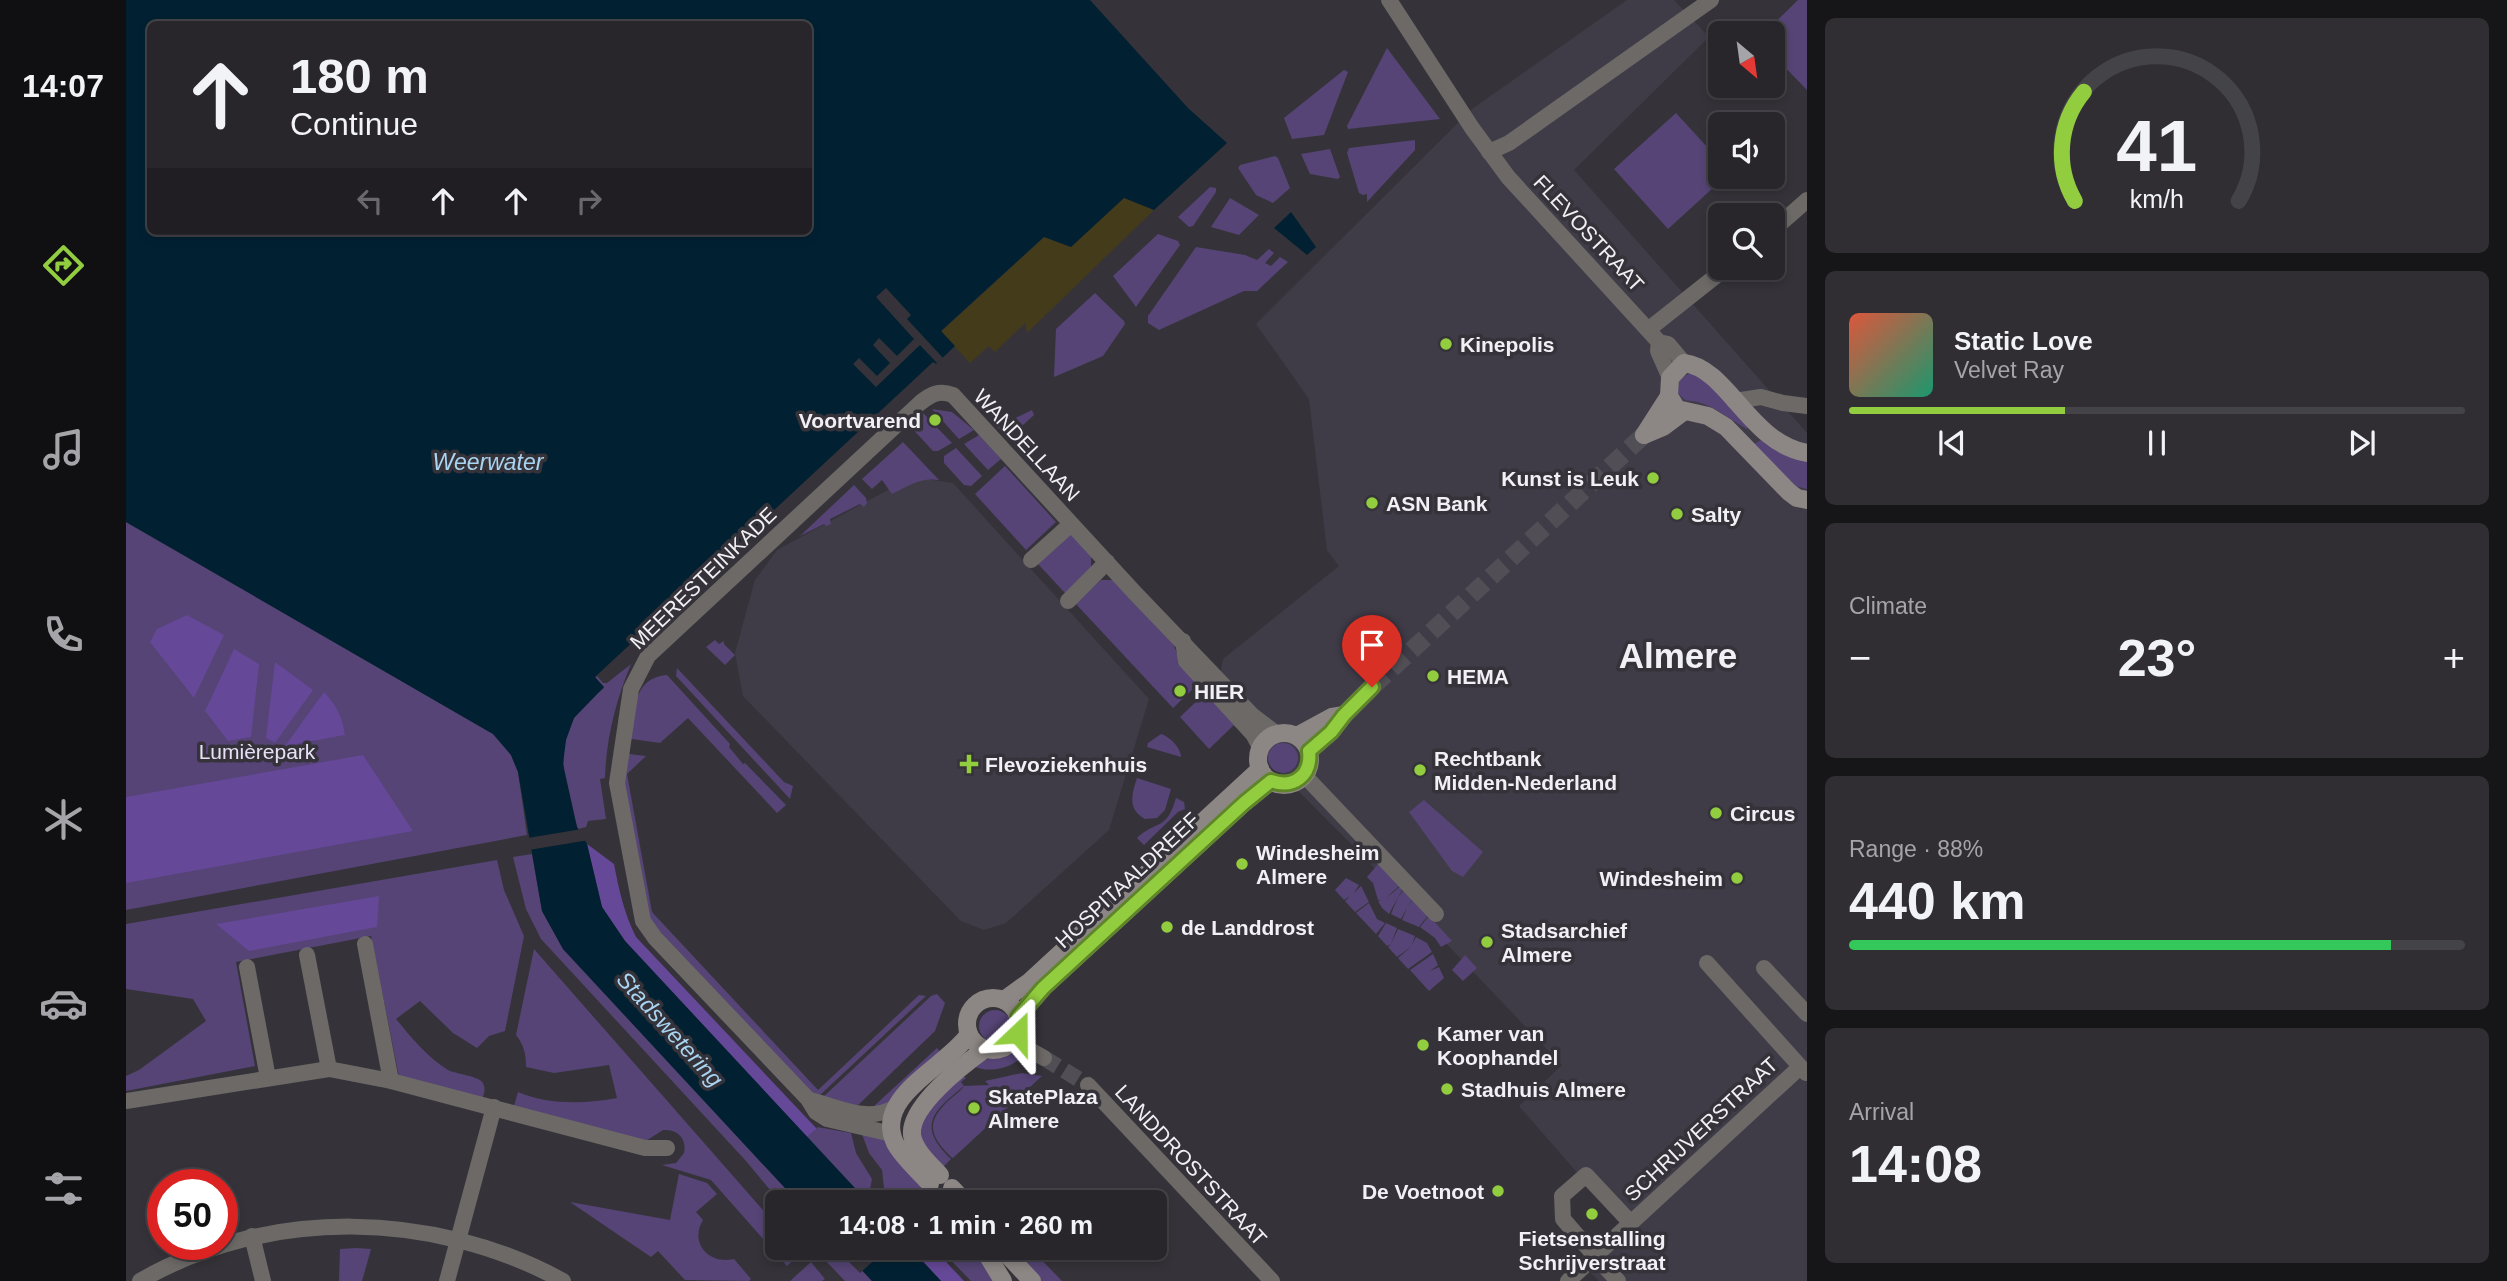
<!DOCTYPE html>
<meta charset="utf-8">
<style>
:root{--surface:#28262b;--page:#302e33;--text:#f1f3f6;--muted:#a5a5a9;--line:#444347;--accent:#92cd3f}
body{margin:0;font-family:Helvetica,sans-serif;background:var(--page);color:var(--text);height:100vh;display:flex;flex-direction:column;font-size:26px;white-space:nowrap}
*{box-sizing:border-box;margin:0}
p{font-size:23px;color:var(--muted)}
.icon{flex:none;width:38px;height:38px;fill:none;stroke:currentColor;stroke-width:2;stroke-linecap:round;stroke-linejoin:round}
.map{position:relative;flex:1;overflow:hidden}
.drawer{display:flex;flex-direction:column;gap:18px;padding:18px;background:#161518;width:700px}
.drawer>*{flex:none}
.banner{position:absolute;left:21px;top:21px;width:665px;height:214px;border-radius:10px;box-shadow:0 4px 10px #0003,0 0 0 2px var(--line);background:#28262b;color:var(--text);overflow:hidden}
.needle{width:46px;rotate:151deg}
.tools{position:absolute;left:1582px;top:21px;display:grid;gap:14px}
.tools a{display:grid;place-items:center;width:77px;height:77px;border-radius:10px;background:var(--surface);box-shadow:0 4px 10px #0003,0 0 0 2px var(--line);font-size:35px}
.speed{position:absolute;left:21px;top:1169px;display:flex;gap:14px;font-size:35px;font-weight:700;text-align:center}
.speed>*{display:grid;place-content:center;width:91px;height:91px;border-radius:50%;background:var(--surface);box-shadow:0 4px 10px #0003,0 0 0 2px var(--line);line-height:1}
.speed .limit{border:10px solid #d22;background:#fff;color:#111}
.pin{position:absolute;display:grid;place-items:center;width:60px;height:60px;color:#fff;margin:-72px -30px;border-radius:50% 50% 50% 0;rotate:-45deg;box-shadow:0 0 7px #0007}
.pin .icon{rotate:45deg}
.me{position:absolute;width:77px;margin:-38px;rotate:23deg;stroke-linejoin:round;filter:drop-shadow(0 0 5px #0008)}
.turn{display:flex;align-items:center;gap:24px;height:147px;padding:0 28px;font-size:32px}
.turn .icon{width:91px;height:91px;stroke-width:2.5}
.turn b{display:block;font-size:49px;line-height:60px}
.lanes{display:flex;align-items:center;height:66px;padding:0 28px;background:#0003;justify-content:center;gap:35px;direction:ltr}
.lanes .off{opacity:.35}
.big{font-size:52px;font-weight:800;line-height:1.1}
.drawer .card{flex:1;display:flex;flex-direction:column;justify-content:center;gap:10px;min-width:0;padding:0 24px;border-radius:10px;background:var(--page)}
.drawer .dial{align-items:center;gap:0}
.dial svg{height:182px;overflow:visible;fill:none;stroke:var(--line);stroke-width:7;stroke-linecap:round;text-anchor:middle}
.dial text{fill:var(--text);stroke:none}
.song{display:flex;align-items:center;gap:21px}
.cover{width:84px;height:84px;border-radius:10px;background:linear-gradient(135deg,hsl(10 70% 55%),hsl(160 70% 35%))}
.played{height:7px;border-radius:4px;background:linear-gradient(90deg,var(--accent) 35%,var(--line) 35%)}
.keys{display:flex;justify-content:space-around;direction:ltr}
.heat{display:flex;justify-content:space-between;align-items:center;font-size:38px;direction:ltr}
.charge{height:10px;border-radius:5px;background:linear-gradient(90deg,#34c759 88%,var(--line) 0)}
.trip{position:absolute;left:639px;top:1190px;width:402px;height:70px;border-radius:10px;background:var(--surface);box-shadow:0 4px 10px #0003,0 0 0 2px var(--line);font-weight:800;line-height:70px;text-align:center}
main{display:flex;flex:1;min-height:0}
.tabs{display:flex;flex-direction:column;width:126px;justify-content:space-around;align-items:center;background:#100f11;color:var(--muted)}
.tabs .icon{width:49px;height:49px}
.tabs .current{color:var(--accent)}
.tabs b{font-size:32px;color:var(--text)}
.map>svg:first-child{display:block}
</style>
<main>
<nav class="tabs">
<b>14:07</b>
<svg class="icon current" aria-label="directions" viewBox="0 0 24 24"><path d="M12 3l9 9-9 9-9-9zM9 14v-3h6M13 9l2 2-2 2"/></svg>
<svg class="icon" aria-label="music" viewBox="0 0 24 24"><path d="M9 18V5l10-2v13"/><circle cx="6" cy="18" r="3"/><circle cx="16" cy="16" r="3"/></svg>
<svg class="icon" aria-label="phone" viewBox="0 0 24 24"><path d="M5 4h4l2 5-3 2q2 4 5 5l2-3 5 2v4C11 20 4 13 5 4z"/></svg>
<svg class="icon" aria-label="climate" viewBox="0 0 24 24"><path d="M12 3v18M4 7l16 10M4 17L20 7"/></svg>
<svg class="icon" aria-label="car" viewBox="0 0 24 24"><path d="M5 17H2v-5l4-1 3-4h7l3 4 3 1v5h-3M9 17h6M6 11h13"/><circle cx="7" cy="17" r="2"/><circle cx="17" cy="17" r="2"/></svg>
<svg class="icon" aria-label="filters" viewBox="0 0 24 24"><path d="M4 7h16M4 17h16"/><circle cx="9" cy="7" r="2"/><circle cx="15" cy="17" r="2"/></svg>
</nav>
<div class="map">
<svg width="1681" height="1281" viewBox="0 0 1681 1281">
<rect width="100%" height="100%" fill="#353339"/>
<g fill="#3f3c48">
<path d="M1501 0H1548L1583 37 1448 170 1681 433V1281H1473L1463 1271 1504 1233 1393 1106 1436 1065 1234 853 1089 707 1097 659 1213 566 1201 550 1183 399 1130 324 1346 109Z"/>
<path d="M786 477 827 483 1023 699 983 830 880 923 858 930 835 921 617 696 609 653 629 580 651 550Z"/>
</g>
<g fill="#554475">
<path d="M1672 0H1681V90L1647 55V33H1638Z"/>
<path d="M1261 48 1314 119 1222 129 1221 126Z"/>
<path d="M1218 70 1222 72 1198 135 1166 139 1158 118Z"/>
<path d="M1550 113 1594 161V177H1599L1542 229 1488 169Z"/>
<path d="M1289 140V150L1241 202V194L1237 195 1233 193 1221 153 1223 148Z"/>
<path d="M1204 149 1214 177 1212 179 1184 174 1175 154Z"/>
<path d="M1149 156 1152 158 1164 188 1147 203 1130 195 1112 168 1114 165Z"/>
<path d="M1084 187 1090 188V192L1067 226 1063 227 1052 217Z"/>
<path d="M1104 198 1133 215 1113 235 1085 227Z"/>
<path d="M1032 234 1052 241 1054 245 1010 307 987 276Z"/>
<path d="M1070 247 1119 255 1131 260 1143 249 1148 253 1139 263 1145 266 1154 257 1162 262 1131 291H1118L1033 330 1022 323V316Z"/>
<path d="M969 293 998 321 999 324 977 356 928 377 930 329Z"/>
<path d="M1564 373 1575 375 1622 426 1621 429C1608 422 1589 407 1575 403 1560 398 1563 406 1550 391 1551 381 1555 378 1564 373Z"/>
<path d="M806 409 826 412 848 430 833 439Z"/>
<path d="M906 410 908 415 883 438 871 427Z"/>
<path d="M796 412 826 443 812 451H807L783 425 784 421Z"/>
<path d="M853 435 875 459 862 470 838 444Z"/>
<path d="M1635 440 1659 455 1681 461V489L1669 486 1628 444Z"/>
<path d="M777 442 813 480C796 477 781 486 766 494L756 480 746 489 736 479Z"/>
<path d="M830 448 856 476 845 486 838 485 818 463V456Z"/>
<path d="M879 466 930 522 900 550 849 494Z"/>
<path d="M728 485 740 498 741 503 738 507 734 504 704 519 705 524 700 526 698 524 674 536Z"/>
<path d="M0 522 367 734 385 755 392 772 401 835 0 910Z"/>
<path d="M944 533 965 555V567L939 593 912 564Z"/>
<path d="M975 580H989L1047 643 1052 656 1070 682 1068 688 1047 708 949 603Z"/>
<path d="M589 640 593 644 598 641V644L609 655 599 665 580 647Z"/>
<path d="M505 664C490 700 480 739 479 778L474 779 480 819 462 821 460 827 452 829C439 795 430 753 447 720 454 707 467 697 478 688L469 678 471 676 477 683H481Z"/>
<path d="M551 668 658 782 667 786 664 799 550 676Z"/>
<path d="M541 675 604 744 603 747 617 764 619 763 660 805 651 813 562 718 534 743 506 739 503 736C508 710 508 677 541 675Z"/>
<path d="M1083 695 1110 723 1083 749 1054 717 1075 697Z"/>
<path d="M1035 734C1043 736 1055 748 1055 757L1021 747 1022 743Z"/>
<circle cx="1157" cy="758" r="15"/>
<path d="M503 754 520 756 501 774 526 912 692 1090 793 995 800 996 693 1096 691 1097 522 922 497 786 499 756Z"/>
<path d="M1011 778 1045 789 1039 810 1031 818 1019 819C1001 809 1006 794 1011 778Z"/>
<path d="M1050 798 1058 802 1059 809 1052 812 1018 845 1011 838C1031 819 1040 832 1050 798Z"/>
<path d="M1298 800 1357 852 1337 877 1326 871 1283 812Z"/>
<path d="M406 854 416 911 437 949 672 1202H654L620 1161 415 939 400 909 387 857Z"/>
<path d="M371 860 378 890 398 936 379 1031 363 1036 351 1048 327 1033 294 1001 270 1019C285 1037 302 1058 322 1070 330 1074 353 1076 357 1083 360 1089 358 1094 356 1099L273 1077 245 936 110 962 129 1066 0 1091V1076L13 1070 80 1021 67 999 0 989V924Z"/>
<path d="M1253 863 1274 885 1260 898 1275 886 1277 888 1263 914 1256 908 1252 901 1255 900H1252L1247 883 1241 877Z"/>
<path d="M1220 878 1233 885 1228 893 1235 886 1243 902 1229 912 1219 901 1224 896 1218 900 1209 890Z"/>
<path d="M1278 890 1287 899 1281 906 1287 900 1302 915 1293 927 1276 920 1281 908 1275 919 1265 914 1272 897Z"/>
<path d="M1243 903 1251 919 1259 923 1250 934 1230 913Z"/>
<path d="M1303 916 1326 941 1315 947 1309 938 1294 927Z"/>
<path d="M1260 923 1271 928 1265 944 1272 929 1289 936 1286 945 1290 937 1301 943 1306 952 1282 969 1272 958 1286 946 1271 957 1262 947 1265 944 1261 946 1252 936Z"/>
<path d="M408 949 651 1226V1248H670L675 1253 661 1266 585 1180 536 1165 550 1163 558 1153C561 1139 552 1129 537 1130L515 1144 388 1106 392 1092C422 1105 460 1104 491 1098L483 1065 428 1073 400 1067C400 1054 398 1045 390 1035Z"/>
<path d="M1307 954 1312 965 1304 971 1313 967 1318 978 1303 991 1284 970Z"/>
<path d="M1339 955 1351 968 1337 981 1326 970Z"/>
<path d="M811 994 819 1003 809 1031 730 1107 695 1099 805 996Z"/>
<circle cx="869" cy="1026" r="16"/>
<path d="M811 1048 817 1055 796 1070 756 1108 747 1107Z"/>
<path d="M887 1054 898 1055C887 1068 863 1074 847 1066 860 1057 872 1057 887 1054Z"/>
<path d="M896 1073 916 1076 827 1158 825 1157C804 1136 799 1123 822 1101 827 1096 835 1091 838 1086L863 1085 859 1081Z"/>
<path d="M834 1074 840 1078 835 1082 838 1086C806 1112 791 1126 825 1159L814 1170 793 1141 795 1120Z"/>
<path d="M691 1127 725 1133 730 1153 746 1179 744 1189 737 1198 681 1137 691 1129Z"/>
<path d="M736 1134 759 1139 768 1154 797 1185 780 1202H771L758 1188 756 1170 743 1153Z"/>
<path d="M553 1174 581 1183 591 1194 570 1212 577 1220C563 1243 583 1265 608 1259L625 1279 623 1281 559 1280 532 1251 525 1257 444 1202 544 1220Z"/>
<path d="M231 1248 245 1249 236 1281H213L214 1249Z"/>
<path d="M704 1248H715L746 1281H719L695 1256Z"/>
<path d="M813 1248H849L870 1281H845Z"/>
<path d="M880 1248H904L936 1281H910Z"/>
<path d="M685 1262 699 1279 696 1281H664Z"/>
</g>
<g fill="#654897">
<path d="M61 615 98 635 68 698 24 642 31 629Z"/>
<path d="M108 649 133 664 125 737 102 741 79 711Z"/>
<path d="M149 662 187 690 149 743 140 738Z"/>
<path d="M198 692C211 706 216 716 219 735L159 746Z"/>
<path d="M237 755 287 831 0 883V797Z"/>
<path d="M461 844 488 864C493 890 498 913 510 937L691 1129 681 1137 499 941 476 907Z"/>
<path d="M253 896 251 927 123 951 90 924Z"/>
<path d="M805 1248H807L838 1281H815L793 1257Z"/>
</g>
<path fill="#443b1b" d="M998 197 1028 210 901 333 899 323 869 352 863 346 844 363 815 332 918 237 945 247Z"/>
<g fill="#012133" fill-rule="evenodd">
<path d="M0 0H964L1062 108 1101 143 1028 210 998 198 945 247 918 237 815 331 829 346 810 364 807 362 469 677 478 687 448 718 440 740 437 764 451 827 461 844 476 907 499 941 742 1202H672L437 949 416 911 392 772 385 755 367 734 0 522ZM24 24H682V231H24Z"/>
<path d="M1165 212 1190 247 1181 255 1148 228Z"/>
<path d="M715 1248H784L815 1281H746Z"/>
</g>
<g fill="#353339">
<path d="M760 288 785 315 781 319 817 358 811 363 794 345 750 387 727 364 733 358 751 376 764 363 747 345 753 338 771 356 788 339 750 297Z"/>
<path d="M456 829 463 840 403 850 402 838Z"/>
<path d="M736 1248H762L734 1273 722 1261Z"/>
</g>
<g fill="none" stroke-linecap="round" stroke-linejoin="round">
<path stroke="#514f55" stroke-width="16" stroke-dasharray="16 8" stroke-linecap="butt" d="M918 1058 962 1085"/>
<path stroke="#514f55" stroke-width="18" stroke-dasharray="18 9" stroke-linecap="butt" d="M1246 687 1518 435"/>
<g stroke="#6c6967" stroke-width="16">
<path d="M1263 0 1346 128 1382 177 1533 342 1542 344 1558 363"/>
<path d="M1363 152 1383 143 1585 0"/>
<path d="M1647 230 1681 200"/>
<path d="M1523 329 1600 268"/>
<path d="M1533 342 1532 351 1544 378"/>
<path d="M1608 401 1635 397 1657 403 1681 406"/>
<path d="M905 560 945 524"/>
<path d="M942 601 981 562"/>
<path d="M1057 641 1060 661 1127 734 1134 747"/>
<path d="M1178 775 1310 914"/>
<path d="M239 944 265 1081"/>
<path d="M181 955 203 1069"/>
<path d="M1581 963 1680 1073"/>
<path d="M121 967 142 1078"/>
<path d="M1638 968 1681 1014"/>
<path d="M888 1041 918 1058"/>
<path d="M962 1085 1146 1281"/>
<path d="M684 1100C712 1107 740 1123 768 1108"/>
<path d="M0 1101 203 1069 265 1081 519 1148H541"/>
<path d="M766 1134 701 1119 690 1112 682 1099 529 938 517 921 491 783 505 689 522 656 794 403C805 394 813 390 827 395L1008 592 1126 715 1151 734"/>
<path d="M1504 1222 1460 1175 1436 1196 1437 1219 1469 1256 1674 1067"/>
<path d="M126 1236 137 1281"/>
<path d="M14 1281C142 1207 308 1210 437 1281"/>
<path d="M321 1281 368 1107"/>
<path d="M1442 1281 1469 1256 1492 1281"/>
</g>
<g stroke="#8c8784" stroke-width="18">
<path d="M1518 435 1543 396"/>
<path d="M1518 435 1537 427 1557 412"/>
<path d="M1681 453C1623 443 1602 368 1558 363L1544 378 1543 396 1551 409 1582 416 1600 427 1663 492 1671 498 1681 500"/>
<circle cx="1158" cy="759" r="26"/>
<path d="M1171 736 1206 717 1218 715"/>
<path d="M1183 751 1205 732 1218 715 1246 687"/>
<circle cx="867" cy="1024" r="26"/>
<path d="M878 1000 903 982 1134 769"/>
<path d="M892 1017 917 988 1118 803 1145 781"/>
<path d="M814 1175C804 1164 788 1150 786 1135 783 1106 837 1065 859 1049"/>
<path d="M804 1184C793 1171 777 1158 769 1143 747 1096 822 1066 843 1034"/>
<path d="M826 1188 839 1202"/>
<path d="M817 1197 821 1202"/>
<path d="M857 1248 877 1281"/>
<path d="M875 1248 906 1281"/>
</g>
</g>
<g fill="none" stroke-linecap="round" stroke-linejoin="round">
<defs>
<path id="route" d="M892 1033V1017L917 988 1118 803 1145 781C1167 789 1186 776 1183 751L1205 732 1218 715 1246 687"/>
</defs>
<use href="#route" stroke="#5f8529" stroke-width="18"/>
<use href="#route" stroke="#92cd3f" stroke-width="12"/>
</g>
<g fill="#92cd3f" stroke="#353339" stroke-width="2.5">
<circle cx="1320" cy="344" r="7"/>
<circle cx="809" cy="420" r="7"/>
<circle cx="1527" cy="478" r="7"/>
<circle cx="1246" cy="503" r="7"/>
<circle cx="1551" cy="514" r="7"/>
<circle cx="1307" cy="676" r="7"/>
<circle cx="1054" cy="691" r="7"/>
<path d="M839.5 753.5h7v7h7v7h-7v7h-7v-7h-7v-7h7z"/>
<circle cx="1294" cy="770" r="7"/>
<circle cx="1590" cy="813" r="7"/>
<circle cx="1116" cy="864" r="7"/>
<circle cx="1611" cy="878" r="7"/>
<circle cx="1041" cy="927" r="7"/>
<circle cx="1361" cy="942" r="7"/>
<circle cx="1297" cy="1045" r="7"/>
<circle cx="1321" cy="1089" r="7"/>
<circle cx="848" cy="1108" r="7"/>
<circle cx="1372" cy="1191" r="7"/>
<circle cx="1466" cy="1214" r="7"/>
</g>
<g text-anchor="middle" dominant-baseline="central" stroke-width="7" stroke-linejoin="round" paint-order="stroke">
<g font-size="21" fill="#f1f0f4" stroke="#353339">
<text transform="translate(1463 233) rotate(47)">FLEVOSTRAAT</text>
<text transform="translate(901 445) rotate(47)">WANDELLAAN</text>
<text transform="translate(577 578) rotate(-44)">MEERESTEINKADE</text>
<text transform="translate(1001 880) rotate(-43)">HOSPITAALDREEF</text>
<text transform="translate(1575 1129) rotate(-43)">SCHRIJVERSTRAAT</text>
<text transform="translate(1065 1165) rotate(47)">LANDDROSTSTRAAT</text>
</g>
<g font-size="21" font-weight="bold" fill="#f1f0f4" stroke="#353339" text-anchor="start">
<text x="1334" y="344">Kinepolis</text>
<text x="795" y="420" text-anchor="end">Voortvarend</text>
<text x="1513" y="478" text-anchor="end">Kunst is Leuk</text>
<text x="1260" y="503">ASN Bank</text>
<text x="1565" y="514">Salty</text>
<text x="1321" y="676">HEMA</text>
<text x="1068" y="691">HIER</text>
<text x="1308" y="758">Rechtbank<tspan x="1308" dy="24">Midden-Nederland</tspan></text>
<text x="859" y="764">Flevoziekenhuis</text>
<text x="1604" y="813">Circus</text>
<text x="1130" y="852">Windesheim<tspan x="1130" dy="24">Almere</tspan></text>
<text x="1597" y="878" text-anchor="end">Windesheim</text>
<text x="1055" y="927">de Landdrost</text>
<text x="1375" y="930">Stadsarchief<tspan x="1375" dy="24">Almere</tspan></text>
<text x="1311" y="1033">Kamer van<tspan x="1311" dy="24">Koophandel</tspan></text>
<text x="1335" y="1089">Stadhuis Almere</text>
<text x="862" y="1096">SkatePlaza<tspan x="862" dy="24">Almere</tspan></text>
<text x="1358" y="1191" text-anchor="end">De Voetnoot</text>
<text x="1466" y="1238" text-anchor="middle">Fietsenstalling<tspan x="1466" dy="24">Schrijverstraat</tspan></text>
</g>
<g font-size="21" fill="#e7e0f7" stroke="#353339">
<text x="131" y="751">Lumièrepark</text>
</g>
<g font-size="23" font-style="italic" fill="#a9d4f2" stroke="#353339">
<text x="362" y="462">Weerwater</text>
<text transform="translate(544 1029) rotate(48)">Stadswetering</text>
</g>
<g font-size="35" font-weight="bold" fill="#f1f0f4" stroke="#353339">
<text x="1552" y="655">Almere</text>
</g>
</g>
</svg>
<div class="tools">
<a><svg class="needle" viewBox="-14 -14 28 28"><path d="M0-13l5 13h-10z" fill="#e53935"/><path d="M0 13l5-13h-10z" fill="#a5a5a9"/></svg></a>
<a><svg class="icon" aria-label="sound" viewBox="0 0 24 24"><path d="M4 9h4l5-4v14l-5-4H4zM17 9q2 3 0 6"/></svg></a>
<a><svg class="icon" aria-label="search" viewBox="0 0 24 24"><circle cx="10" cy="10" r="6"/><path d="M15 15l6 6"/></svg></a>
</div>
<div class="speed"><div class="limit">50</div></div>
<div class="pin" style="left:1246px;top:687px;background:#d93025"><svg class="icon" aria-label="arrive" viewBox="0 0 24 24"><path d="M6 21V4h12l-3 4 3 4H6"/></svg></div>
<svg class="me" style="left:892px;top:1033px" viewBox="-20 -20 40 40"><path d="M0-17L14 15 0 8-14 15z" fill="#92cd3f" stroke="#fff" stroke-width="4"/></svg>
<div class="trip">14:08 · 1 min · 260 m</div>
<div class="banner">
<div class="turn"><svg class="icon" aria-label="ahead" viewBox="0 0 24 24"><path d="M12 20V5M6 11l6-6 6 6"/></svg><div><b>180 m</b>Continue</div></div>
<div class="lanes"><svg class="icon off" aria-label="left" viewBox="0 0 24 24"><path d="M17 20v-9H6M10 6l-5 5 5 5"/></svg><svg class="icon" aria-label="ahead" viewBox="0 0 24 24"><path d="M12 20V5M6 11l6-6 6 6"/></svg><svg class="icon" aria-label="ahead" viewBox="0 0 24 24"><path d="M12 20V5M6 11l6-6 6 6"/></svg><svg class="icon off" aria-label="right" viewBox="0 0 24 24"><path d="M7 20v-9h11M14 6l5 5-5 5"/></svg></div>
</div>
</div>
<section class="drawer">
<div class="card dial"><svg viewBox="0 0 100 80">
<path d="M14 69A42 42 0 1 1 86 69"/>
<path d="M14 69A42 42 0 0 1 18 21" stroke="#92cd3f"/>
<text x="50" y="56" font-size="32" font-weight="700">41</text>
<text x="50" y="72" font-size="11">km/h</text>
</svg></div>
<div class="card">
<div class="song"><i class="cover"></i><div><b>Static Love</b><p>Velvet Ray</p></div></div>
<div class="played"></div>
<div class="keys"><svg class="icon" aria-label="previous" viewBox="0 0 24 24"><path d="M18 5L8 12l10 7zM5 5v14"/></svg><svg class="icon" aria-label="pause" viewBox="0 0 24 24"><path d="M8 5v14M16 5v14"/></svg><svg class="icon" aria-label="next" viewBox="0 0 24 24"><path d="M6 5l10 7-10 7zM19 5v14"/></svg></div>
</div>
<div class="card"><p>Climate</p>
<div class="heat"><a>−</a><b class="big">23°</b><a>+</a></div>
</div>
<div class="card"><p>Range · 88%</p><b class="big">440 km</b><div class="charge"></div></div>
<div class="card"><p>Arrival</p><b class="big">14:08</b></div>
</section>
</main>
